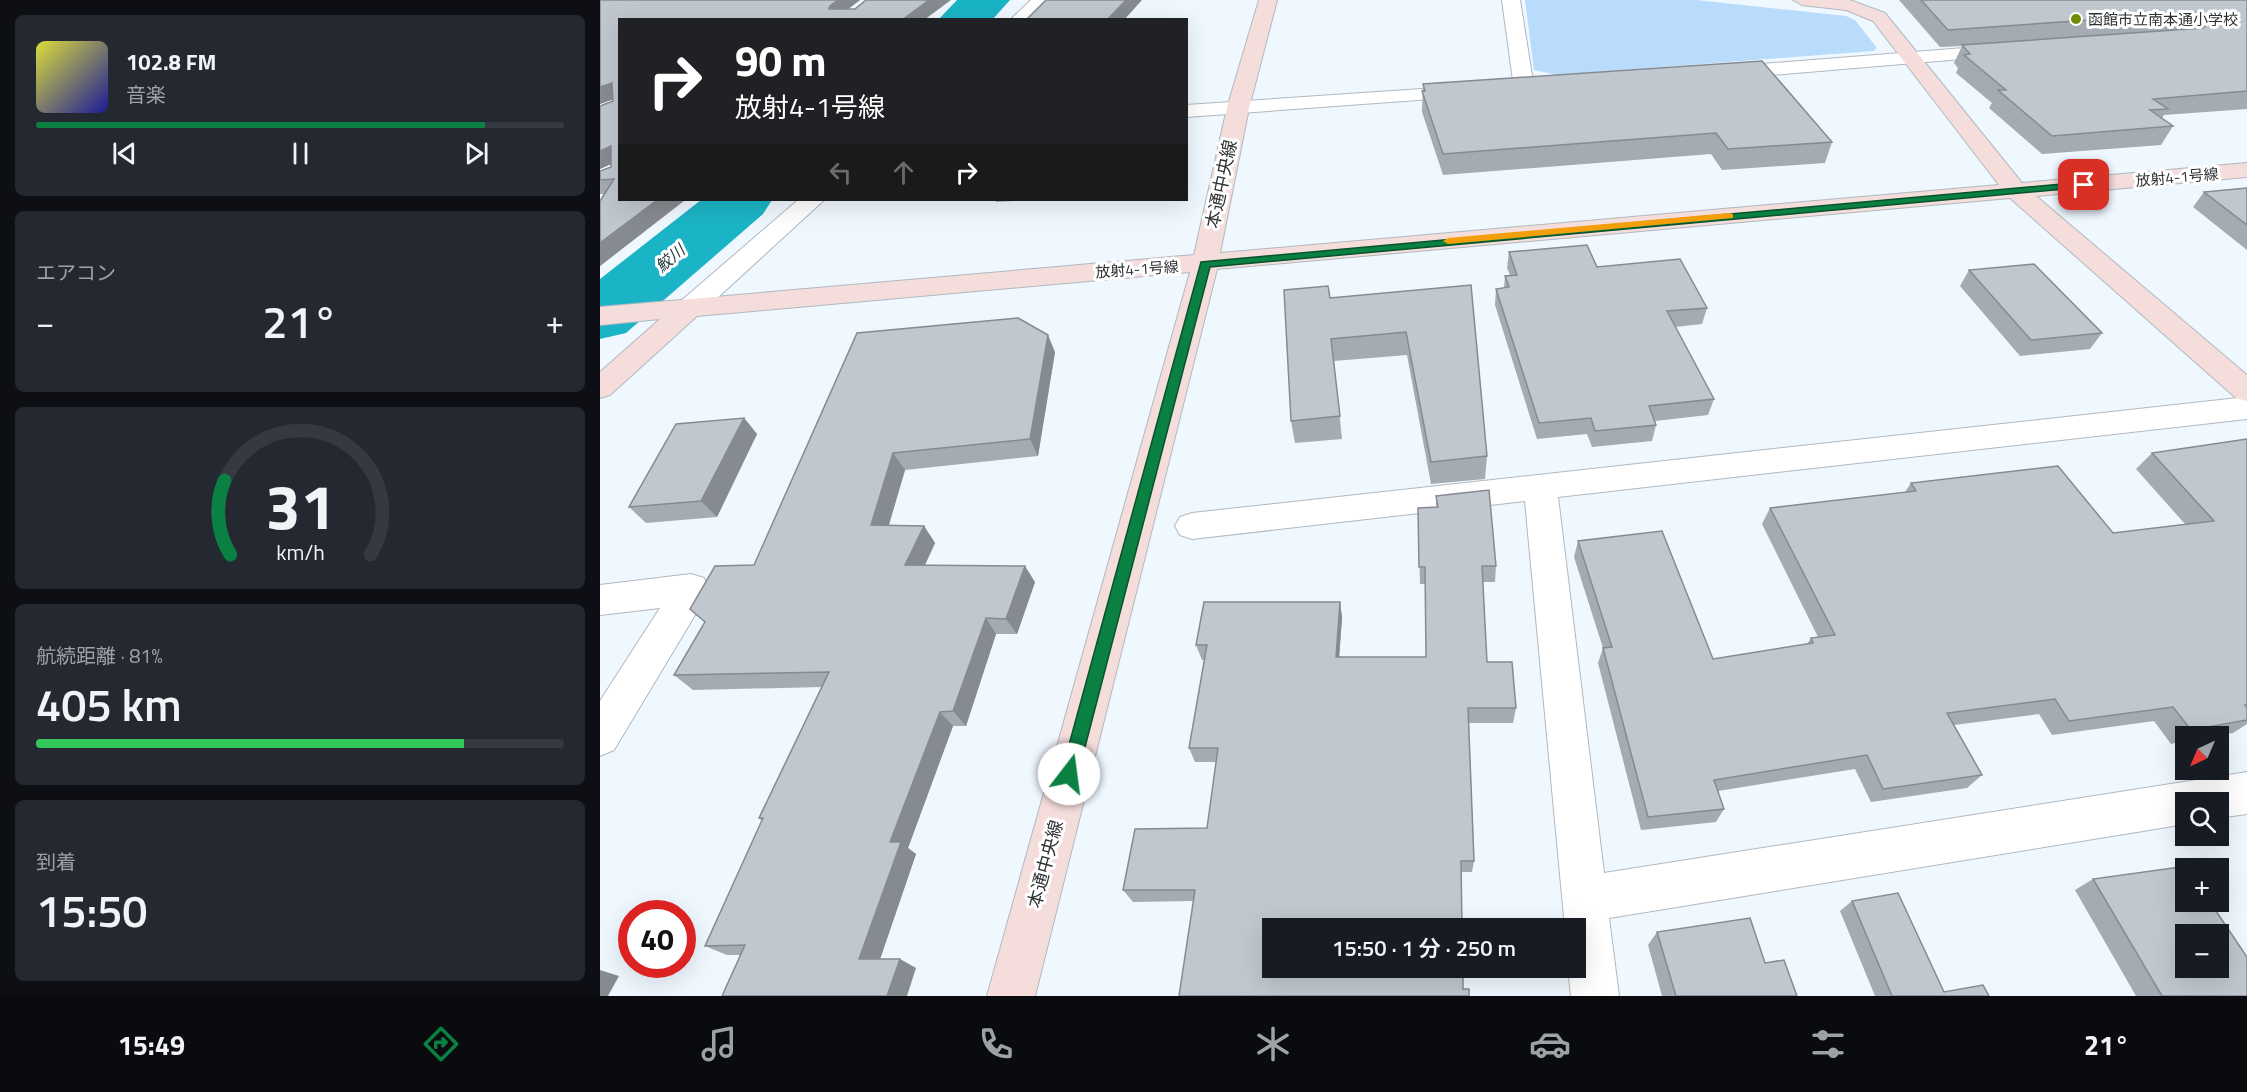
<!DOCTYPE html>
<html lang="ja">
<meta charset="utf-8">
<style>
:root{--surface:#171b24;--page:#242831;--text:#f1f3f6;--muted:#9ea1a6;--line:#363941;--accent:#0b8043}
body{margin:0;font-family:"Titillium Web","Noto Sans JP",sans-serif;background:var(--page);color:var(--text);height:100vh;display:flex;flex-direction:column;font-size:22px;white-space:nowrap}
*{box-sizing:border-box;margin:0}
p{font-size:20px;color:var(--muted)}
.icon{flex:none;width:33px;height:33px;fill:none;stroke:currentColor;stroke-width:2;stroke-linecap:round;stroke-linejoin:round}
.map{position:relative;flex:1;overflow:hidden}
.details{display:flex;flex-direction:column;gap:15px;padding:15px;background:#0d0f14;width:600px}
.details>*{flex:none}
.banner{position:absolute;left:18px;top:18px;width:570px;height:183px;border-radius:0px;box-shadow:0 6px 24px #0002;background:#202124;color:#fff;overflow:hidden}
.needle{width:39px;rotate:224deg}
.buttons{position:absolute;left:1575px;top:726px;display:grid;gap:12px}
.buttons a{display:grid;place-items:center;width:54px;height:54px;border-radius:0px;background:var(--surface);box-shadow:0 6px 24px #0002;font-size:30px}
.speed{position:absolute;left:18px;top:900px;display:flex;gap:12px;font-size:30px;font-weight:700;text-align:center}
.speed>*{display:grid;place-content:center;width:78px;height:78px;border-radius:50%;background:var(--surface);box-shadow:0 6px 24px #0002;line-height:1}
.speed .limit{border:9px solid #d22;background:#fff;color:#111}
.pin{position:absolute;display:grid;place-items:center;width:51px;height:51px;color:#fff;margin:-26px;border-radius:12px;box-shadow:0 3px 9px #0006}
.me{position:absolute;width:66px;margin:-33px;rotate:15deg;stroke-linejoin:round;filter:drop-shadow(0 0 4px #0008)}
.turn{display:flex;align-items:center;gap:21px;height:126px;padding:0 18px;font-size:27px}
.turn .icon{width:78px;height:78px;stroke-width:2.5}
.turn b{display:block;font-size:42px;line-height:51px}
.lanes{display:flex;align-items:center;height:57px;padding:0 18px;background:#0003;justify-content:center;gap:30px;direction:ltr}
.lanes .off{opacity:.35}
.big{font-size:45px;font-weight:600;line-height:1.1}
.details .widget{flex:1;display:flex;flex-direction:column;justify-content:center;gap:9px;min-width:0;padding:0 21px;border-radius:9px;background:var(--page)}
.details .dial{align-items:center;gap:0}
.dial svg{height:156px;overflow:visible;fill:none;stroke:var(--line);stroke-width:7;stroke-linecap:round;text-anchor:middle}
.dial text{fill:var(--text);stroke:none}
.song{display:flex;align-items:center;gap:18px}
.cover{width:72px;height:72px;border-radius:9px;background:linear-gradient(135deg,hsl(60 70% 55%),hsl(240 70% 35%))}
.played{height:6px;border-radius:3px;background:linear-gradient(90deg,var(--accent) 85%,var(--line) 85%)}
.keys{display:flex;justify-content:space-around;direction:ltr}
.heat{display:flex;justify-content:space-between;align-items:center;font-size:33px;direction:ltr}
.charge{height:9px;border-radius:4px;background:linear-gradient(90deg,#34c759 81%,var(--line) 0)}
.trip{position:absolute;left:662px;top:918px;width:324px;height:60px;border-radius:0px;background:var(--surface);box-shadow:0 6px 24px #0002;font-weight:600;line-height:60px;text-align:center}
.tabs{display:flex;height:96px;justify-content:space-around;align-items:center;background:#090b0e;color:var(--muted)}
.tabs .icon{width:42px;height:42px}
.tabs .selected{color:var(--accent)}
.tabs b{font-size:27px;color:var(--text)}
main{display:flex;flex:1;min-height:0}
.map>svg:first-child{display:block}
</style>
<main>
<section class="details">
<div class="widget">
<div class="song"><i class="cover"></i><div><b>102.8 FM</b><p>音楽</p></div></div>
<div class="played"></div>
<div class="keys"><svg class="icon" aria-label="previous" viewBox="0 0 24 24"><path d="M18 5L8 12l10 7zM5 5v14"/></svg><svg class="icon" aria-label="pause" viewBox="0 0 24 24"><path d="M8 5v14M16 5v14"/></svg><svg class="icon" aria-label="next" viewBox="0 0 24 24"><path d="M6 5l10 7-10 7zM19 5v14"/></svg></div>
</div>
<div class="widget"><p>エアコン</p>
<div class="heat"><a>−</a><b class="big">21°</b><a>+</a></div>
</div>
<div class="widget dial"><svg viewBox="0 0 100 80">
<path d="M14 69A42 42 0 1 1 86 69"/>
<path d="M14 69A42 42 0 0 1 11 31" stroke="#0b8043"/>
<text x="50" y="56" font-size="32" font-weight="700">31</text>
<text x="50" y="72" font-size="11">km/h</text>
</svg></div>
<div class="widget"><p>航続距離 · 81%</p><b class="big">405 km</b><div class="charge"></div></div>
<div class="widget"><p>到着</p><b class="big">15:50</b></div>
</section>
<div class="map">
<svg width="1647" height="996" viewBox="0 0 1647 996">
<rect width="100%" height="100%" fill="#eff7ff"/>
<path fill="#badcfc" d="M925 0H1096L1246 16 1255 20 1277 48 1273 51 957 75 934 70Z"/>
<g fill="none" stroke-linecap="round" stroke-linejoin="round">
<g fill="#1bb4c6" fill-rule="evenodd">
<path d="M357 0H410L392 20H338Z"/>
<path d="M101 200H172L163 214 26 333 0 339V279Z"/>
</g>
<defs>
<g id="street">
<path d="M431 0H451L430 20H410Z"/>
<path d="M902 0H920L934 88 931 92H917L914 88Z"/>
<path d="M1402 45 1412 51 1409 55 1124 79 1117 77 1114 73 1117 69 1124 67Z"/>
<path d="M866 86 873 88 876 92 873 96 586 117V105Z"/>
<path d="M0 162 20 163V177L0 176Z"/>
<path d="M198 200H224L102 312 92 315 82 312 78 306 82 300Z"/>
<path d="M1647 397V419L958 497 1004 873 1647 772V814L1618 818V802H1586V824L1009 918 1019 996H971L968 968H975V928H965L925 501 592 539 580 535 575 526 580 517 592 513Z"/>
<path d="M91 574 104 578 109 589 104 600 14 750 0 756V701L60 608 0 615V585Z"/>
</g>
<path id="secondary" d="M659 0H677L649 108 620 253 1399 185 1273 21 1246 10 1202 5 1193 0H1250L1285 13 1422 183 1647 163V177L1436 196 1647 375V401L1636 398 1410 198 617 269 435 996H387L590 272 97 316 10 395 0 398V372L60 319 0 325V307L594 255 627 108Z"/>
</defs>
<use href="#street" stroke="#b1b9c0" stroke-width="2"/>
<use href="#secondary" stroke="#b1b9c0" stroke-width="2"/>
<use href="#street" fill="#fff" fill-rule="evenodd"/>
<use href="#secondary" fill="#f4ddda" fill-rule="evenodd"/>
</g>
<g fill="#a5abb2">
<path d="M0 0H260L248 9 324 20H20L85 200 0 266V201L5 194H0V171L11 167V164L0 169V106L13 101 12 99 0 104Z"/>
<path d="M1299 0H1647V109L1564 115 1562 118 1573 126 1561 145 1442 154 1389 108 1392 103 1356 73 1358 68 1354 63 1362 46 1340 47Z"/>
<path d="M823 84 1232 142 1225 163 1122 170 1111 154 843 175 822 112Z"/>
<path d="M1647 188V250L1593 207 1604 192Z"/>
<path d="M395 200H433L396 202Z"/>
<path d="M909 252 997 267 1107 308 1102 324 1075 327 1114 399 1108 415 1055 421 1056 425 1052 441 992 447 987 434 937 439 895 305 896 289 904 288 905 276 910 275 907 268Z"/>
<path d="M1369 270 1502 333 1490 349 1420 356 1360 286Z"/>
<path d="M871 285 887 456 885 479 831 484 807 355 734 361 742 439 695 443 691 421 730 298Z"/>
<path d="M257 333 455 352 438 456 305 470 288 526H324L335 543 325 565 435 582 417 634H396L366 726H353L308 848 316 854 280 959 316 968 141 955H127L105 946 162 821 159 818 222 687 93 690 74 675 154 565Z"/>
<path d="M144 418 157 434 117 517 46 523 29 507Z"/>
<path d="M1647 439V724L1633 733 1613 736H1586V741L1571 744 1554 721 1452 735 1439 714 1354 725 1382 775 1367 788 1271 802 1255 769 1118 791 1124 809 1116 822 1041 830 998 663 1003 648 974 557 978 541 1113 659 1207 644 1211 638 1218 637 1162 524 1170 508 1305 492 1311 483 1513 533 1585 524 1536 469 1552 453Z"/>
<path d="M836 496 896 566 895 582H883L887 662 916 708 913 723H869L874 861 872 872H861L863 989 869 996 594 901 533 902 523 890 607 828 616 762H595L589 748 605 660H602L596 645 740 602 742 618 739 657H826L825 584H820L818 508 836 507Z"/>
<path d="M1493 879 1647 996H1536L1475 890Z"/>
<path d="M1252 901 1344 992 1389 996H1275L1240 911Z"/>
<path d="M1057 932 1165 963 1197 996H1062L1048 945Z"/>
</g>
<g fill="#868b91">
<path d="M238 0H260L236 18 229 9 230 6Z"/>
<path d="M329 0H351L324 20H302Z"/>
<path d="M526 0H542L524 20H507Z"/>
<path d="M12 83 20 97 0 104V87Z"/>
<path d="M11 146 20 160 0 169V151Z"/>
<path d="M57 200H85L0 266V243Z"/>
<path d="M448 335 455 352 438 456 430 439Z"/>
<path d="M144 418 157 434 117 517 101 501Z"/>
<path d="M293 453 305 470 284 542 271 525Z"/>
<path d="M324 526 335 543 317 582 305 565Z"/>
<path d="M425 566 435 582 417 634 406 619Z"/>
<path d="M740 602 742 618 738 673 736 657Z"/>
<path d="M386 618 396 634 366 726 353 711Z"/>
<path d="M340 712 353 726 308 848 316 854 277 968 259 959 290 842Z"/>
<path d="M300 959 316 968 307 996H287Z"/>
<path d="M0 970 19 976 8 996H0Z"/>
</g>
<g fill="#c0c7cf" stroke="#868b91" stroke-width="1.5" fill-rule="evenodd">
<path d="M0 0H238L230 6 229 9H255L266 0H329L302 20H20V200H57L0 243V201L14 179 0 180V171L11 167V146L0 151V106L13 101 12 83 0 87Z"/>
<path d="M446 0H526L507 20H426Z"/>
<path d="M1321 0H1647V91L1553 99 1568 109 1550 110 1573 126 1452 136 1398 90H1406L1364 55 1370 54 1362 45 1603 28 1614 19 1603 12 1348 30Z"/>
<path d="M1162 61 1232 142 1128 149 1116 133 843 154 822 91H825L823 84Z"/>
<path d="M1647 188V225L1604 192Z"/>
<path d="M987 245 997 267 1080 259 1107 308 1067 311 1114 399 1049 406 1056 425 995 431 991 418 939 423 896 289 909 287 905 276 917 275 909 252Z"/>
<path d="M1434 264 1502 333 1431 340 1369 270Z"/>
<path d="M871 285 887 456 831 462 806 332 731 339 740 416 691 421 684 290 728 286 730 298Z"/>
<path d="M418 318 448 335 430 439 293 453 271 525 324 526 305 565 425 566 406 619 386 618 353 711 340 712 290 842H301L259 959H300L287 996H122L145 945 105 946 163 818H159L229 672 74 675 105 622 90 609 115 566 154 565 257 333Z"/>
<path d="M144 418 101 501 29 507 76 424Z"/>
<path d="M1647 439V705H1645L1647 708V720L1591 730 1573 707 1469 721 1455 699 1347 713 1382 775 1283 789 1267 755 1114 780 1124 809 1048 817 1003 648 1012 647 978 541 1062 531 1113 659 1213 643 1211 638 1235 635 1170 508 1316 491 1311 483 1458 466 1513 533 1614 521 1552 453Z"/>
<path d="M889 490 896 566H882L887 662H912L916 708H868L874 861H861L862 928H672V968H863V989H869V996H579L595 890H523L535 829 607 828 618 748H589L607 645H596L604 602H740L736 657H826L825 567H819L818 508 838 507 836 496Z"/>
<path d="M1587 866 1588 868H1586V902H1610L1647 957V996H1562L1493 879ZM1586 934H1618V968H1586Z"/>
<path d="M1298 893 1344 992 1383 985 1389 996H1292L1252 901Z"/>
<path d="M1150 918 1165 963 1184 960 1197 996H1076L1057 932Z"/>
</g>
<path fill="#0b8043" stroke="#07532c" stroke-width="1.5" d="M1484 182 1488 185 1487 187 610 267 478 774 475 780 469 782 463 780 461 774 601 262Z"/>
<path fill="#f59e0b" d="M1129 213 1133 214V218L848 244 843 241 848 238Z"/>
<circle fill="#708c05" stroke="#fff" stroke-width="2" cx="1476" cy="19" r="6"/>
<g text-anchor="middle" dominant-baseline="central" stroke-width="6" stroke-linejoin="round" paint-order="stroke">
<g font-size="15" fill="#2f3234" stroke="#fff" text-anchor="start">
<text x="1488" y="19">函館市立南本通小学校</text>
</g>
<g font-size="15" fill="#2f3234" stroke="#fff">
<text transform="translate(1577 177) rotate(-5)">放射4-1号線</text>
<text transform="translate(537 269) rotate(-4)">放射4-1号線</text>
</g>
<g font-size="16" font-style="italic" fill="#1f3639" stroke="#fff">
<text transform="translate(70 258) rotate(-40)">鮫川</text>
</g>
<g font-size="18" fill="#2f3234" stroke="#fff">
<text transform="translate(621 184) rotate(-78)">本通中央線</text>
<text transform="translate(445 864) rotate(-75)">本通中央線</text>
</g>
</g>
</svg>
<div class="buttons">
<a><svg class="needle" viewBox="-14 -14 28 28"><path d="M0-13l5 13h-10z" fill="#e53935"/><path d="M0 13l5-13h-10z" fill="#9ea1a6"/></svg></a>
<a><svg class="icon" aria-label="search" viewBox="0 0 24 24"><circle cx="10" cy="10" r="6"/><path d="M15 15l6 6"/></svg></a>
<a>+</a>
<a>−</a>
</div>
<div class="speed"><div class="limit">40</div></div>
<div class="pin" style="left:1484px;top:185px;background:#d93025"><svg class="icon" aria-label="arrive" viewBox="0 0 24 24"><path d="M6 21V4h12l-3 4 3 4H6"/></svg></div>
<svg class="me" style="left:469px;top:774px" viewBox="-20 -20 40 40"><circle r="19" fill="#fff"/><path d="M0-13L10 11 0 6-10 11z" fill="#0b8043"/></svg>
<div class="trip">15:50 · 1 分 · 250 m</div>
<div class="banner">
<div class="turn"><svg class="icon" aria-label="right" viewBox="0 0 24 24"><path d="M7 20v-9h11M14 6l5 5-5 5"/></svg><div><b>90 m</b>放射4-1号線</div></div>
<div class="lanes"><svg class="icon off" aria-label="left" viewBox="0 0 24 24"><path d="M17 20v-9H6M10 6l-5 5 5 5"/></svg><svg class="icon off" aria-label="ahead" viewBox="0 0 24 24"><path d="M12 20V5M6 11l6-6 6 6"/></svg><svg class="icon" aria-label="right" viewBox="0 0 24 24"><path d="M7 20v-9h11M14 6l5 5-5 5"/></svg></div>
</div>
</div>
</main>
<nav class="tabs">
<b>15:49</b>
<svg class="icon selected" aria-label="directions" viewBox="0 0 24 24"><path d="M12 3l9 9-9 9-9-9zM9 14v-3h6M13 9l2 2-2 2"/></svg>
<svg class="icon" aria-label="music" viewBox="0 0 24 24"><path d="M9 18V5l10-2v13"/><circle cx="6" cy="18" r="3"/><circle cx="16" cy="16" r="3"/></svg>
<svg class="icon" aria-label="phone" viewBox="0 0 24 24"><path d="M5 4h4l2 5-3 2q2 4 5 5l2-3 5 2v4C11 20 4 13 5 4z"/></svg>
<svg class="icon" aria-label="climate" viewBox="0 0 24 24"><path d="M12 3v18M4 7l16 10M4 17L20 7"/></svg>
<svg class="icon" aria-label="car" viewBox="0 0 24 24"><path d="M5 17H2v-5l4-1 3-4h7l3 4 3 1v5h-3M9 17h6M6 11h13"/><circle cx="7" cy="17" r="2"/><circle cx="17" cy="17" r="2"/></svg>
<svg class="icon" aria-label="filters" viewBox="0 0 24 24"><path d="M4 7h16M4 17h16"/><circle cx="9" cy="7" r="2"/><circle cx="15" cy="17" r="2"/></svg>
<b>21°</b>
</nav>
